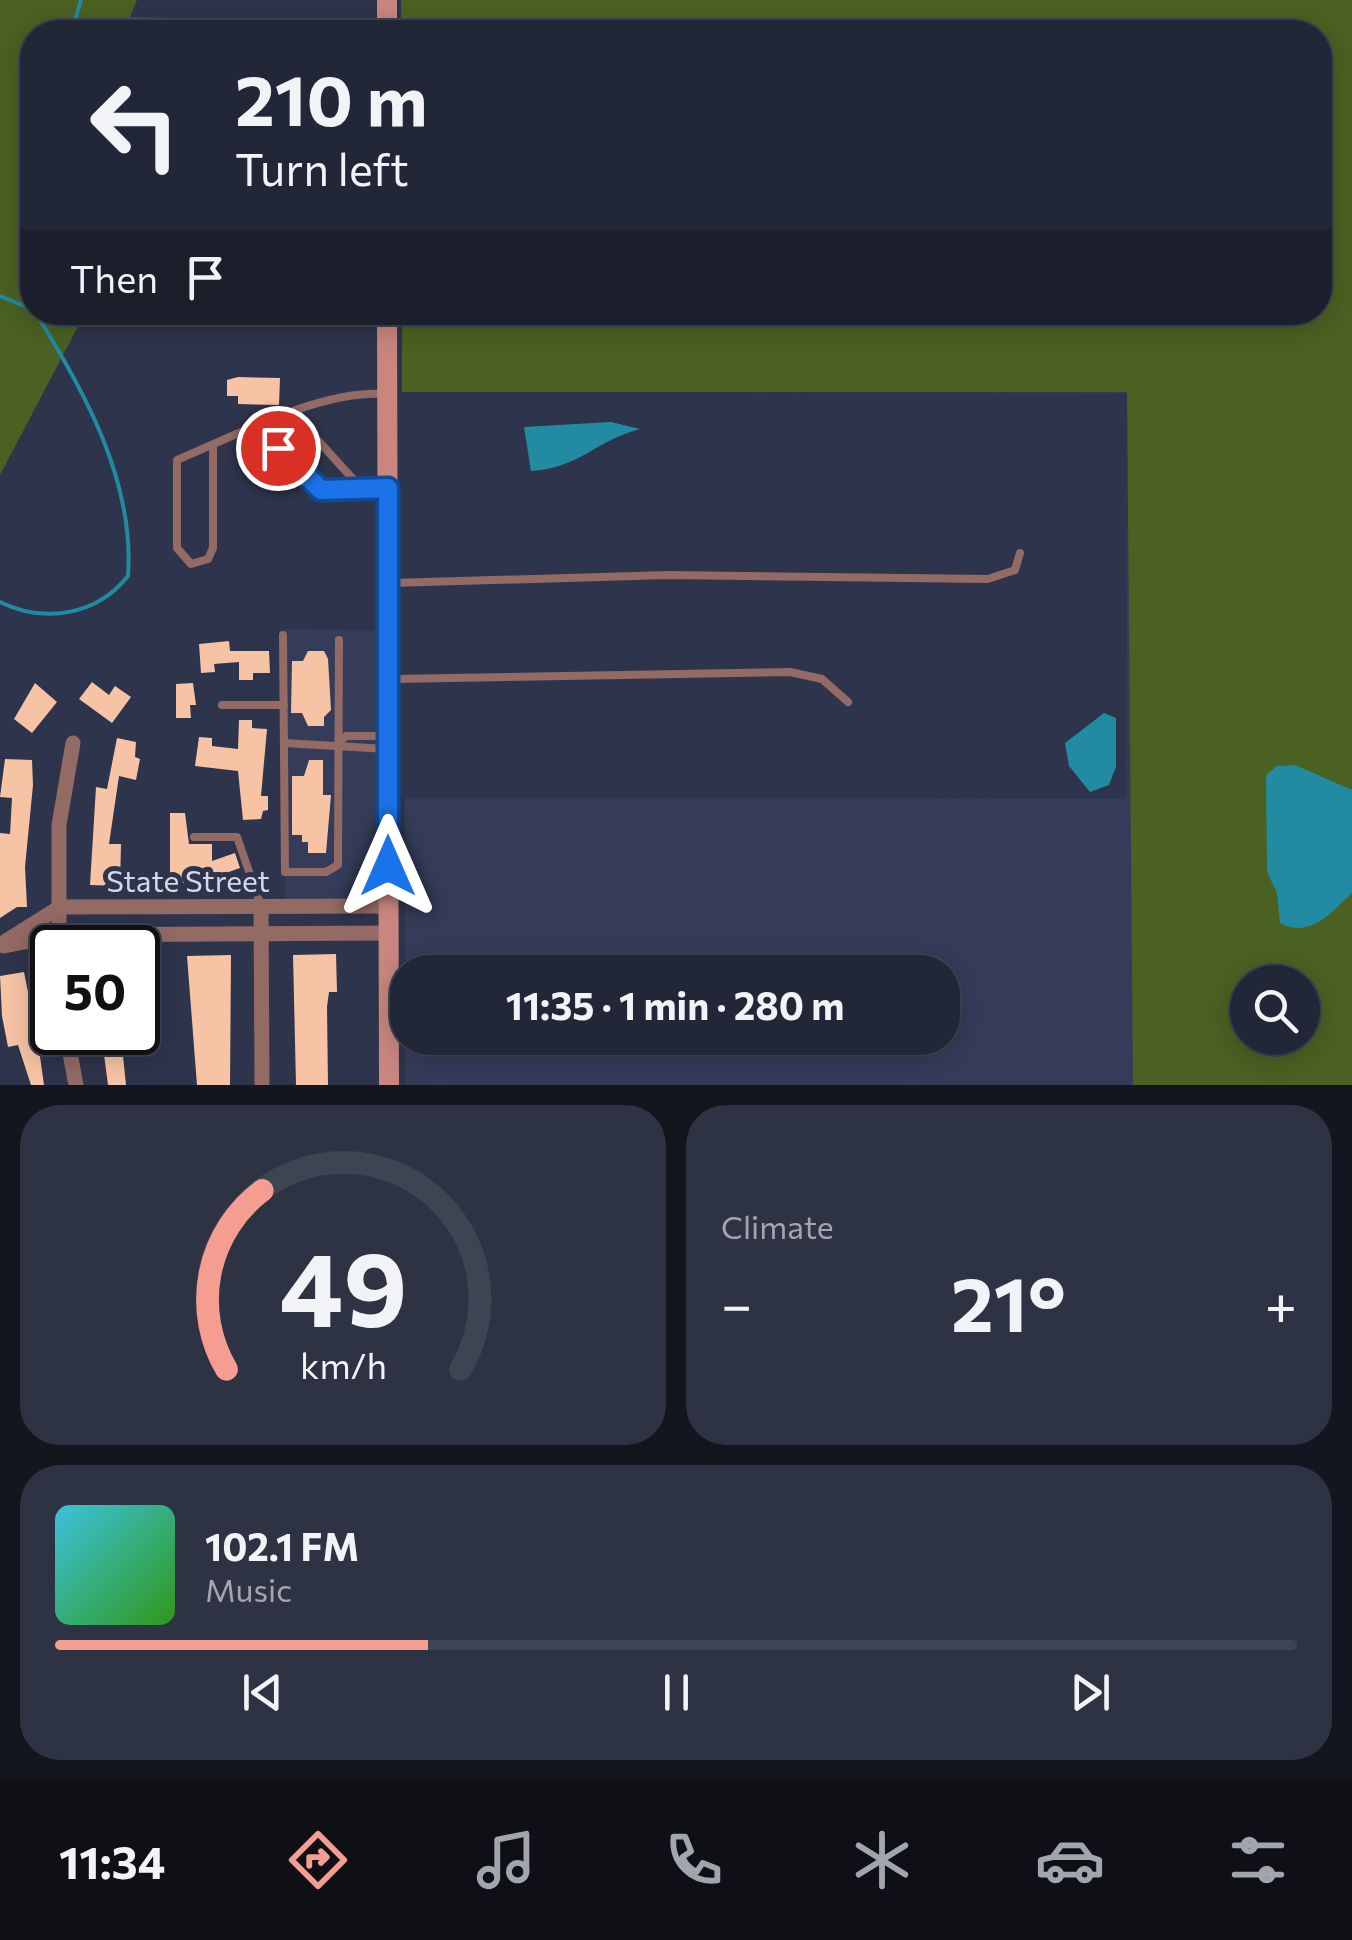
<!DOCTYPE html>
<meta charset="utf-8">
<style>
:root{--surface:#222738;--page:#2e3343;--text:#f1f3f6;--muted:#a2a5ae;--line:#3f4453;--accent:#f59d90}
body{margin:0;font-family:Commissioner,sans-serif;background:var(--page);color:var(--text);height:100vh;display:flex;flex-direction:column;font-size:38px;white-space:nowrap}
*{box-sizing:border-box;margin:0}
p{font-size:32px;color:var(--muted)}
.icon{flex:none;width:55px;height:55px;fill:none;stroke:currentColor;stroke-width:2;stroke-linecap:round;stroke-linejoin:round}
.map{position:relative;height:1085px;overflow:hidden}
.panel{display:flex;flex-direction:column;gap:20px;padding:20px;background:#13151f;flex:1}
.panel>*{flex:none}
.hud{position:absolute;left:20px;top:20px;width:1312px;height:305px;border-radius:40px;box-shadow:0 5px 25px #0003,0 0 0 2px var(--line);background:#222738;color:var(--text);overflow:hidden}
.buttons{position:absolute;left:1230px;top:965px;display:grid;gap:20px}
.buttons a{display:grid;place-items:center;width:90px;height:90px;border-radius:50%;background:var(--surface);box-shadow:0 5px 25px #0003,0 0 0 2px var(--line);font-size:50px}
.speed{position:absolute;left:30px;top:925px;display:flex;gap:20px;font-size:50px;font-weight:700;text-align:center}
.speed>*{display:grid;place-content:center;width:130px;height:130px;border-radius:50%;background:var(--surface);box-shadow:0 5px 25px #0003,0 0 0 2px var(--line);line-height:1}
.speed .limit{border:5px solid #111;border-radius:15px;background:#fff;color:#111}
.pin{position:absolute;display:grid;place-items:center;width:85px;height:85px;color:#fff;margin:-42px;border:5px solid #fff;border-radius:50%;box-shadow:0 2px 10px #0007}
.me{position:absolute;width:110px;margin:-55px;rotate:0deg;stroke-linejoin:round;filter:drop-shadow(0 0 8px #0008)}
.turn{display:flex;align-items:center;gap:35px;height:210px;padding:0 50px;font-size:45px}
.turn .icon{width:130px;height:130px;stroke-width:2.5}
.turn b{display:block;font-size:70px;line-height:85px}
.then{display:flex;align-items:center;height:95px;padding:0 50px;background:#0003;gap:20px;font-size:38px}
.big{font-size:75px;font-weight:700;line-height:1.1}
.panel .card{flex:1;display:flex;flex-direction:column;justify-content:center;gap:15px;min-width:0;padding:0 35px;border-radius:40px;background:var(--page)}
.panel .dial{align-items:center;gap:0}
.dial svg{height:260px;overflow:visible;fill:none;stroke:var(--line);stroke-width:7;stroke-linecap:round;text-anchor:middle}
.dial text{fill:var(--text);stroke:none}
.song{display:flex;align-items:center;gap:30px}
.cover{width:120px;height:120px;border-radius:15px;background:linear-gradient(135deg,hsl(190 70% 55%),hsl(110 70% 35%))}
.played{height:10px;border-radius:5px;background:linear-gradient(90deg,var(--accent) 30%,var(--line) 30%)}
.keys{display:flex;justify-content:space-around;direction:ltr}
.heat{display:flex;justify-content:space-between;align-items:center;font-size:55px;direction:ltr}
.panel .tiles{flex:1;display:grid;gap:20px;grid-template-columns:1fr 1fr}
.card:last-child{grid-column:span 2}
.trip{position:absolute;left:390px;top:955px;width:570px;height:100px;border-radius:40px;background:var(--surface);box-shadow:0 5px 25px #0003,0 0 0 2px var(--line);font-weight:700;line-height:100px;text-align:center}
.dock{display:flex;height:160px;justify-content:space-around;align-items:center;background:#0e1016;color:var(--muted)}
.dock .icon{width:70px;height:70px}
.dock .selected{color:var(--accent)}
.dock b{font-size:45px;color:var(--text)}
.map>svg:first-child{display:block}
</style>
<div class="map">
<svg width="1352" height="1085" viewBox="0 0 1352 1085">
<rect width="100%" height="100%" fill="#2e344b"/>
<g fill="#353c59" fill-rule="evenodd">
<path d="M401 0H1352V1085H405V798L1126 799 1128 393 402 392V313L1320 312V32H401ZM408 972H942V1038H408ZM1248 982H1302V1038H1248Z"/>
<path d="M283 629 386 630V906H285Z"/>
</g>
<g fill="#4a6122" fill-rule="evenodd">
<path d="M0 0H137L130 17 288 21 289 32H32V312L85 313 0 475Z"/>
<path d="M401 0H1352V1085H1133L1127 392H402V313L1320 312V32H401ZM1248 982H1302V1038H1248Z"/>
</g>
<g fill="#218ba1">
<path d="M181 312H329V313L326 323 256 322 243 314 176 319Z"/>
<path d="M611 422 640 429C594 441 581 468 531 471L524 427Z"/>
<path d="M1104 713 1116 718V767L1109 785 1090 792 1069 766 1065 743Z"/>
<path d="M1295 765 1352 790V893C1331 913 1310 939 1280 923L1277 893 1267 872 1266 775 1277 766Z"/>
</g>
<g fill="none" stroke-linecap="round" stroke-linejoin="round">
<g stroke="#218ba1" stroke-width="4">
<path d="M62 32 76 17 81 0"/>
<path d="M0 296 32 309"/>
<path d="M0 602C45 624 97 615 128 576 135 482 84 390 35 312"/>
</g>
</g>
<g fill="#f6c4a4">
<path d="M238 377 280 378 279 405 238 404V396H227V380Z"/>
<path d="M229 641 230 651H269L270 673H253V680H239V662L214 664 215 672 201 673 199 644Z"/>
<path d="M308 651H324L328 659 331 710 324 717V726H308L302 713H291L292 661H303Z"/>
<path d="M92 682 109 695 115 686 131 697 112 723 79 699Z"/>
<path d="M35 683 57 702 32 733 14 719Z"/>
<path d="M193 683 196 705H190L191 718H176V684Z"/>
<path d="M239 720H252V728L267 729 261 796H268V810L263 811 261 819 243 820 238 771 195 766 199 737 212 738V746L238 749Z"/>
<path d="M117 738 136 742 135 757 140 759 136 780 119 776 109 844H121L120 886 90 885 96 787 107 789Z"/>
<path d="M5 759 32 760 33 785 25 867 27 907H17L0 918V833L10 834 12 798 0 797Z"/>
<path d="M309 760H323V795H331L326 853H308V842H302V835H292V776H304Z"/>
<path d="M170 813H185L189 844H212V861L235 853 240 868 226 873V883H170Z"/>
<path d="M336 954 337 992H329L327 1007 328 1085H296L293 955Z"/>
<path d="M231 955 230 1085H197L187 956Z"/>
<path d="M24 972 38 1042 44 1085H31L18 1045 8 1047 2 1016 0 976Z"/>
<path d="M101 1032H126L128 1045 122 1046 126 1085H108Z"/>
</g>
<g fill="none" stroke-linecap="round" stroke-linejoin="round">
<g stroke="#946a65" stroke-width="8">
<path d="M293 413 362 489"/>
<path d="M256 428 321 490 387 488"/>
<path d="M213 445V548L208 559 191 564 177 548V460C235 436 320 390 383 394"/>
<path d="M392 583 668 575 988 579 1015 570 1020 553"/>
<path d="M283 635 285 872H326L338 865 339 640"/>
<path d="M392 679 790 672 822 679 848 702"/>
<path d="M222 705H284"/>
<path d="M284 743 387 749"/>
<path d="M338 743 346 736H386"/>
<path d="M194 837H237L261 906"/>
</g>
<g stroke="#946a65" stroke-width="15">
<path d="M261 906 262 1085"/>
<path d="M0 945 60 907 388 906"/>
<path d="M4 946 59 935 388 933"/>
<path d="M59 948V825L73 743"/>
<path d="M66 1032 76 1085"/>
</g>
<g stroke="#c8867f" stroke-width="20">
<path d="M387 0V32"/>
<path d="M387 312 389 1085"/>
</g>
</g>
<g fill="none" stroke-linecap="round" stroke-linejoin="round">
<defs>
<path id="route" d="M278 448 321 490 388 488V866"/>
</defs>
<use href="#route" stroke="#114b97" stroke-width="25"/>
<use href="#route" stroke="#1a73e8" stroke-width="18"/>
</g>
<g text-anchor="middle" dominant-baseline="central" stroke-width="10" stroke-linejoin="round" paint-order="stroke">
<g font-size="30" fill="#d5d9e8" stroke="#2e344b">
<text x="188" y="879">State Street</text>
</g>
</g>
</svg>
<div class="buttons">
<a><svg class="icon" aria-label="search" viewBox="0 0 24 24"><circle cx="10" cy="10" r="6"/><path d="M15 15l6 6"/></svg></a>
</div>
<div class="speed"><div class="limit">50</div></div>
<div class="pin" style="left:278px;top:448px;background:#d93025"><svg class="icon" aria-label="arrive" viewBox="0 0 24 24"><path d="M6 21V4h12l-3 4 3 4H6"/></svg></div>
<svg class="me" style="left:388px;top:866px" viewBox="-20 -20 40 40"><path d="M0-17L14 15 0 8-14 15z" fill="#1a73e8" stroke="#fff" stroke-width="4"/></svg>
<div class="trip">11:35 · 1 min · 280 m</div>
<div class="hud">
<div class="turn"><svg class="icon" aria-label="left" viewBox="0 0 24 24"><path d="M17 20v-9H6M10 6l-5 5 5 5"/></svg><div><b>210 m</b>Turn left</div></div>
<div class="then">Then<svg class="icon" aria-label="arrive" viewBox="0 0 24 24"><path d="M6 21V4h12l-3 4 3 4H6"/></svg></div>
</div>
</div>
<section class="panel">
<div class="tiles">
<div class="card dial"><svg viewBox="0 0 100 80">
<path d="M14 69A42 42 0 1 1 86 69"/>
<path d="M14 69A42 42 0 0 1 25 14" stroke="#f59d90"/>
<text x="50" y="56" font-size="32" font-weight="700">49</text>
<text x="50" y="72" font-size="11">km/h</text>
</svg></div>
<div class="card"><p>Climate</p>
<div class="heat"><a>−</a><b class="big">21°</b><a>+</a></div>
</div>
<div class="card">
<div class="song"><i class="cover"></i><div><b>102.1 FM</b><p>Music</p></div></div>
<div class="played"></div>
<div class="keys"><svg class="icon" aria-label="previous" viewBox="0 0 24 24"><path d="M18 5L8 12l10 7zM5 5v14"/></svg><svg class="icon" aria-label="pause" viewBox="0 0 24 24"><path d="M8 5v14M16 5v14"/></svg><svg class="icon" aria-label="next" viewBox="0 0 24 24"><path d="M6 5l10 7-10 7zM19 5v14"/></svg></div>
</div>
</div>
</section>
<nav class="dock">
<b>11:34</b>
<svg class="icon selected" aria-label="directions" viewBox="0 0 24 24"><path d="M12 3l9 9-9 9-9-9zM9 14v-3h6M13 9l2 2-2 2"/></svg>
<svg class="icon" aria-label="music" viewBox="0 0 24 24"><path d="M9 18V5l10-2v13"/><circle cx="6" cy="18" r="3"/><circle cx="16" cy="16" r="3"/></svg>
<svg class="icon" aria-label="phone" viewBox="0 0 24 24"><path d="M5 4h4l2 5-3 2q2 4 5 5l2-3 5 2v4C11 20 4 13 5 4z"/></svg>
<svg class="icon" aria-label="climate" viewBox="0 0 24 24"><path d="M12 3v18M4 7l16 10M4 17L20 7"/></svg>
<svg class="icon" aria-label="car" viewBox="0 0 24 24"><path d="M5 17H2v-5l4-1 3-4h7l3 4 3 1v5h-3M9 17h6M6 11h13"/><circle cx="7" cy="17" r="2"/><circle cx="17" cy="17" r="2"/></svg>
<svg class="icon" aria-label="filters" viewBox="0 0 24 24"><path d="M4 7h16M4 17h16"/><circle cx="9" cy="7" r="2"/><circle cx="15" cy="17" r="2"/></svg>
</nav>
